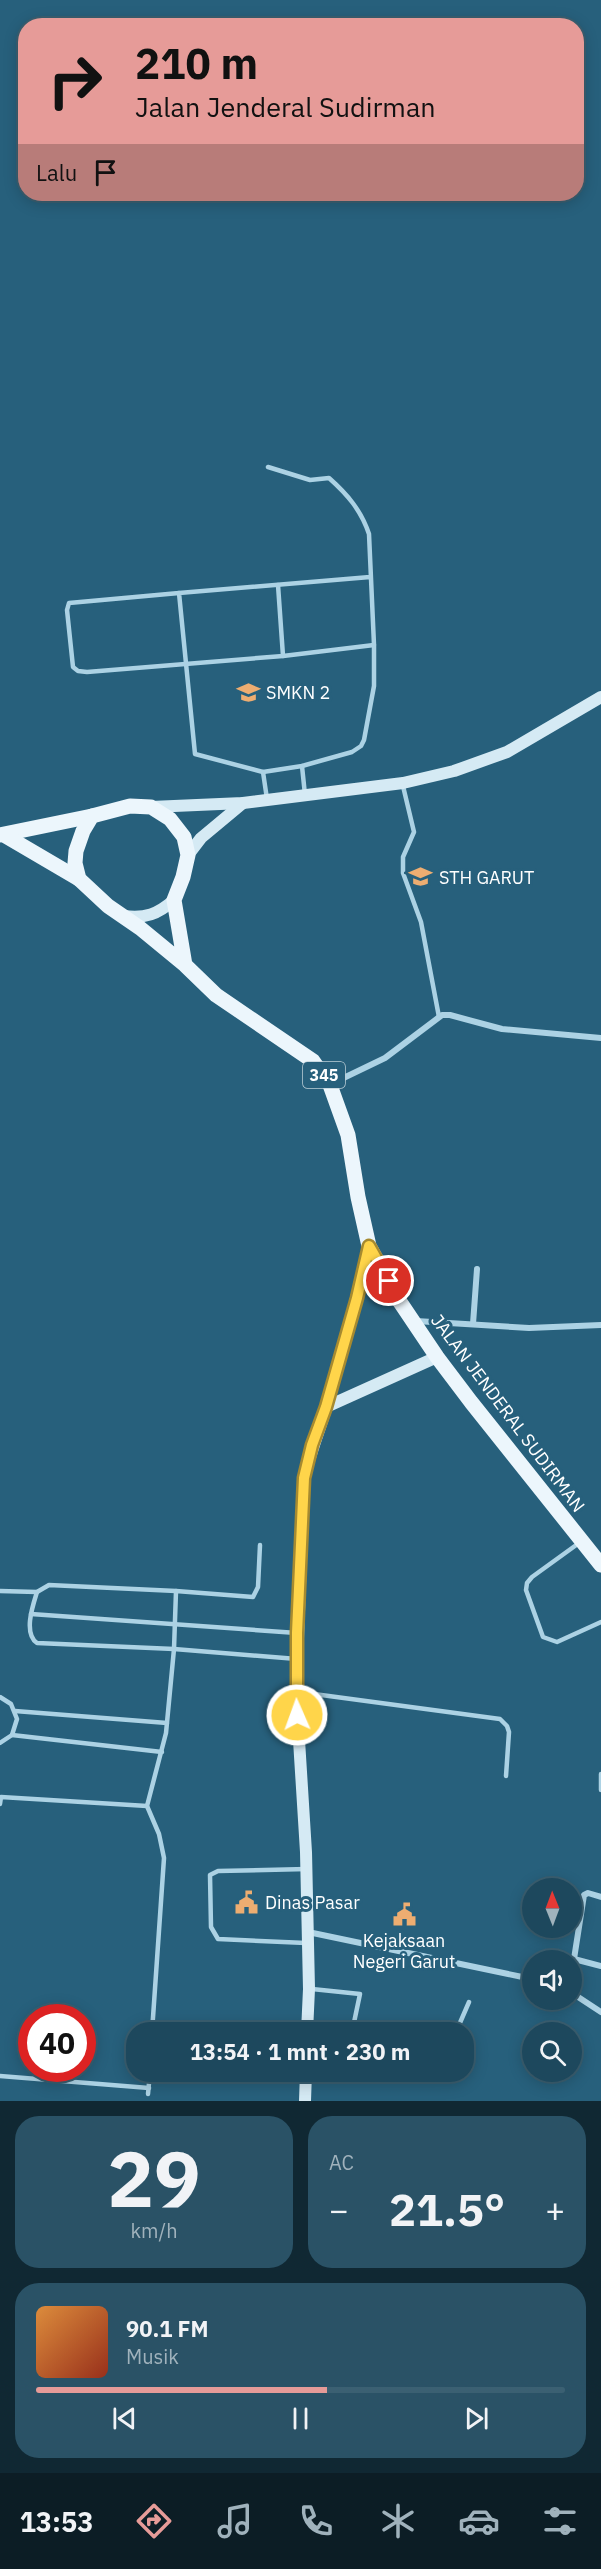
<!DOCTYPE html>
<html lang="id">
<meta charset="utf-8">
<style>
:root{--surface:#1d485d;--page:#2a5266;--text:#f1f3f6;--muted:#a0b2bc;--line:#3b6072;--accent:#e69b98}
body{margin:0;font-family:"IBM Plex Sans",sans-serif;background:var(--page);color:var(--text);height:100vh;display:flex;flex-direction:column;font-size:22px;white-space:nowrap}
*{box-sizing:border-box;margin:0}
p{font-size:20px;color:var(--muted)}
.icon{flex:none;width:33px;height:33px;fill:none;stroke:currentColor;stroke-width:2;stroke-linecap:round;stroke-linejoin:round}
.map{position:relative;height:2101px;overflow:hidden}
.drawer{display:flex;flex-direction:column;gap:15px;padding:15px;background:#102833;flex:1}
.drawer>*{flex:none}
.guide{position:absolute;left:18px;top:18px;width:566px;height:183px;border-radius:24px;box-shadow:0 3px 15px #0003,0 0 0 2px var(--line);background:#e69b98;color:#111;overflow:hidden}
.needle{width:39px;rotate:359deg}
.tools{position:absolute;left:522px;top:1878px;display:grid;gap:12px}
.tools a{display:grid;place-items:center;width:60px;height:60px;border-radius:50%;background:var(--surface);box-shadow:0 3px 15px #0003,0 0 0 2px var(--line);font-size:30px}
.speed{position:absolute;left:18px;top:2004px;display:flex;gap:12px;font-size:30px;font-weight:700;text-align:center}
.speed>*{display:grid;place-content:center;width:78px;height:78px;border-radius:50%;background:var(--surface);box-shadow:0 3px 15px #0003,0 0 0 2px var(--line);line-height:1}
.speed .limit{border:9px solid #d22;background:#fff;color:#111}
.pin{position:absolute;display:grid;place-items:center;width:51px;height:51px;color:#fff;margin:-26px;border:3px solid #fff;border-radius:50%;box-shadow:0 2px 6px #0007}
.me{position:absolute;width:66px;margin:-33px;rotate:358deg;stroke-linejoin:round;filter:drop-shadow(0 0 4px #0008)}
.turn{display:flex;align-items:center;gap:21px;height:126px;padding:0 18px;font-size:27px}
.turn .icon{width:78px;height:78px;stroke-width:2.5}
.turn b{display:block;font-size:42px;line-height:51px}
.then{display:flex;align-items:center;height:57px;padding:0 18px;background:#0003;gap:12px;font-size:22px}
.big{font-size:45px;font-weight:700;line-height:1.1}
.drawer .widget{flex:1;display:flex;flex-direction:column;justify-content:center;gap:9px;min-width:0;padding:0 21px;border-radius:24px;background:var(--page)}
.drawer .dial{align-items:center;gap:0}
.dial b{font-size:78px;line-height:1}
.song{display:flex;align-items:center;gap:18px}
.cover{width:72px;height:72px;border-radius:9px;background:linear-gradient(135deg,hsl(30 70% 55%),hsl(10 70% 35%))}
.played{height:6px;border-radius:3px;background:linear-gradient(90deg,var(--accent) 55%,var(--line) 55%)}
.keys{display:flex;justify-content:space-around;direction:ltr}
.heat{display:flex;justify-content:space-between;align-items:center;font-size:33px;direction:ltr}
.drawer .tiles{flex:1;display:grid;gap:15px;grid-template-columns:1fr 1fr}
.widget:last-child{grid-column:span 2}
.trip{position:absolute;left:126px;top:2022px;width:348px;height:60px;border-radius:24px;background:var(--surface);box-shadow:0 3px 15px #0003,0 0 0 2px var(--line);font-weight:700;line-height:60px;text-align:center}
.menu{display:flex;height:96px;justify-content:space-around;align-items:center;background:#0c1d25;color:var(--muted)}
.menu .icon{width:42px;height:42px}
.menu .current{color:var(--accent)}
.menu b{font-size:27px;color:var(--text)}
.map>svg:first-child{display:block}
</style>
<div class="map">
<svg width="601" height="2101" viewBox="0 0 601 2101">
<rect width="100%" height="100%" fill="#27607c"/>
<g fill="none" stroke-linecap="round" stroke-linejoin="round">
<g stroke="#acd2e4" stroke-width="4.5">
<path d="M268 467 310 480 329 478C347 494 361 510 369 534L374 645V686L364 740 361 746 352 752 302 766 263 772 195 754 179 593 370 577"/>
<path d="M179 593 69 603 67 610 73 667 78 671 87 672 283 656 278 585"/>
<path d="M283 656 374 645"/>
<path d="M302 766 305 795"/>
<path d="M263 772 267 799"/>
<path d="M403 786 414 832 403 857V873L421 922 439 1017"/>
<path d="M579 1543 532 1577 527 1583 526 1590 543 1637 557 1642 601 1622"/>
<path d="M0 1591 37 1592 49 1585 176 1591"/>
<path d="M37 1592C33 1605 23 1633 37 1643L174 1649 297 1659"/>
<path d="M31 1614 297 1633"/>
<path d="M299 1692 500 1719 507 1726 509 1732 506 1776"/>
<path d="M0 1697 11 1704 17 1719 12 1735 0 1743"/>
<path d="M15 1711 167 1723"/>
<path d="M12 1735 162 1752"/>
<path d="M601 1774V1790"/>
<path d="M0 1804 1 1797 147 1806"/>
<path d="M306 1943 218 1939 211 1927 210 1875 218 1871 307 1869"/>
<path d="M312 1989 360 1994 352 2032"/>
<path d="M152 2032 164 1858 159 1834 147 1806 166 1733 174 1649 176 1591 253 1597 258 1587 260 1545"/>
<path d="M456 2032 469 2002"/>
<path d="M0 2076 149 2088"/>
<path d="M148 2094 150 2072"/>
</g>
<g stroke="#acd2e4" stroke-width="6">
<path d="M331 1084 385 1058 442 1015H450L502 1029 601 1038"/>
<path d="M416 1321 529 1328 601 1325"/>
<path d="M473 1324 477 1269"/>
<path d="M308 1932 532 1979"/>
<path d="M574 1959 584 1895 588 1893 601 1897"/>
<path d="M572 1970 574 1959 601 1966"/>
<path d="M572 1993 601 2012"/>
</g>
<g stroke="#d5eaf4" stroke-width="12">
<path d="M151 807 243 803 403 783 454 771 507 752 601 697"/>
<path d="M188 855 201 838 243 803"/>
<path d="M124 916C145 919 158 914 174 900"/>
<path d="M326 1407 437 1357"/>
<path d="M307 2032 309 1989 306 1852 296 1692 304 1478C311 1451 321 1426 329 1399 343 1348 357 1298 369 1246"/>
<path d="M305 2101 306 2072"/>
</g>
<g stroke="#ecf6fc" stroke-width="15">
<path d="M0 835 92 816"/>
<path d="M4 835 79 879"/>
<path d="M185 965 174 900 183 877 188 855 184 837 170 819 151 807 130 806 92 816 83 831 76 851 75 863 79 879 108 906 140 928 185 965 216 995 313 1061 330 1085 348 1135 358 1197 369 1246 398 1299 437 1357 471 1402 601 1565"/>
</g>
</g>
<g fill="none" stroke-linecap="round" stroke-linejoin="round">
<defs>
<path id="route" d="M297 1715V1633L304 1478 312 1445 326 1407 357 1298 369 1246 389 1281"/>
</defs>
<use href="#route" stroke="#a68a30" stroke-width="15"/>
<use href="#route" stroke="#ffd54a" stroke-width="10"/>
</g>
<defs>
<symbol id="school-bare" viewBox="-9 -9 18 18"><path d="M0-5L7-2L0 1L-7-2ZM-4 1L0 2.5L4 1V4Q0 6-4 4Z" fill="#edad71" stroke="#27607c" stroke-width="2.5" paint-order="stroke"/></symbol>
<symbol id="university-bare" viewBox="-9 -9 18 18"><path d="M0-5L7-2L0 1L-7-2ZM-4 1L0 2.5L4 1V4Q0 6-4 4Z" fill="#edad71" stroke="#27607c" stroke-width="2.5" paint-order="stroke"/></symbol>
<symbol id="civic-bare" viewBox="-9 -9 18 18"><path d="M-.6-6.5H3V-4.5H.6V-3L4-1V1h2V6H-6V1h2V-1L-.6-3ZM-1.2 2.5V6h2.4V2.5Z" fill="#edad71" stroke="#27607c" stroke-width="2.5" paint-order="stroke"/></symbol>
</defs>
<g fill-rule="evenodd">
<use href="#school-bare" x="232" y="676" width="33" height="33"/>
<use href="#university-bare" x="404" y="860" width="33" height="33"/>
<use href="#civic-bare" x="230" y="1886" width="33" height="33"/>
<use href="#civic-bare" x="388" y="1898" width="33" height="33"/>
</g>
<g text-anchor="middle" dominant-baseline="central" stroke-width="6" stroke-linejoin="round" paint-order="stroke">
<rect fill="#27607c" stroke="#becfd8" stroke-width="1.5" x="303" y="1062" width="42" height="26" rx="4.5"/>
<g font-size="16" font-weight="bold" fill="#fff">
<text x="324" y="1075">345</text>
</g>
<g font-size="18" fill="#fff" stroke="#27607c" text-anchor="start">
<text x="266" y="692">SMKN 2</text>
<text x="439" y="877">STH GARUT</text>
<text x="265" y="1902">Dinas Pasar</text>
<text x="404" y="1940" text-anchor="middle">Kejaksaan<tspan x="404" dy="21">Negeri Garut</tspan></text>
</g>
<g font-size="18" fill="#fff" stroke="#27607c">
<text transform="translate(508 1413) rotate(53)">JALAN JENDERAL SUDIRMAN</text>
</g>
</g>
</svg>
<div class="tools">
<a><svg class="needle" viewBox="-14 -14 28 28"><path d="M0-13l5 13h-10z" fill="#e53935"/><path d="M0 13l5-13h-10z" fill="#a0b2bc"/></svg></a>
<a><svg class="icon" aria-label="sound" viewBox="0 0 24 24"><path d="M4 9h4l5-4v14l-5-4H4zM17 9q2 3 0 6"/></svg></a>
<a><svg class="icon" aria-label="search" viewBox="0 0 24 24"><circle cx="10" cy="10" r="6"/><path d="M15 15l6 6"/></svg></a>
</div>
<div class="speed"><div class="limit">40</div></div>
<div class="pin" style="left:389px;top:1281px;background:#d93025"><svg class="icon" aria-label="arrive" viewBox="0 0 24 24"><path d="M6 21V4h12l-3 4 3 4H6"/></svg></div>
<svg class="me" style="left:297px;top:1715px" viewBox="-20 -20 40 40"><circle r="17" fill="#ffd54a" stroke="#fff" stroke-width="3"/><path d="M0-11L8 9 0 5-8 9z" fill="#fff"/></svg>
<div class="trip">13:54 · 1 mnt · 230 m</div>
<div class="guide">
<div class="turn"><svg class="icon" aria-label="right" viewBox="0 0 24 24"><path d="M7 20v-9h11M14 6l5 5-5 5"/></svg><div><b>210 m</b>Jalan Jenderal Sudirman</div></div>
<div class="then">Lalu<svg class="icon" aria-label="arrive" viewBox="0 0 24 24"><path d="M6 21V4h12l-3 4 3 4H6"/></svg></div>
</div>
</div>
<section class="drawer">
<div class="tiles">
<div class="widget dial"><b>29</b><p>km/h</p></div>
<div class="widget"><p>AC</p>
<div class="heat"><a>−</a><b class="big">21.5°</b><a>+</a></div>
</div>
<div class="widget">
<div class="song"><i class="cover"></i><div><b>90.1 FM</b><p>Musik</p></div></div>
<div class="played"></div>
<div class="keys"><svg class="icon" aria-label="previous" viewBox="0 0 24 24"><path d="M18 5L8 12l10 7zM5 5v14"/></svg><svg class="icon" aria-label="pause" viewBox="0 0 24 24"><path d="M8 5v14M16 5v14"/></svg><svg class="icon" aria-label="next" viewBox="0 0 24 24"><path d="M6 5l10 7-10 7zM19 5v14"/></svg></div>
</div>
</div>
</section>
<nav class="menu">
<b>13:53</b>
<svg class="icon current" aria-label="directions" viewBox="0 0 24 24"><path d="M12 3l9 9-9 9-9-9zM9 14v-3h6M13 9l2 2-2 2"/></svg>
<svg class="icon" aria-label="music" viewBox="0 0 24 24"><path d="M9 18V5l10-2v13"/><circle cx="6" cy="18" r="3"/><circle cx="16" cy="16" r="3"/></svg>
<svg class="icon" aria-label="phone" viewBox="0 0 24 24"><path d="M5 4h4l2 5-3 2q2 4 5 5l2-3 5 2v4C11 20 4 13 5 4z"/></svg>
<svg class="icon" aria-label="climate" viewBox="0 0 24 24"><path d="M12 3v18M4 7l16 10M4 17L20 7"/></svg>
<svg class="icon" aria-label="car" viewBox="0 0 24 24"><path d="M5 17H2v-5l4-1 3-4h7l3 4 3 1v5h-3M9 17h6M6 11h13"/><circle cx="7" cy="17" r="2"/><circle cx="17" cy="17" r="2"/></svg>
<svg class="icon" aria-label="filters" viewBox="0 0 24 24"><path d="M4 7h16M4 17h16"/><circle cx="9" cy="7" r="2"/><circle cx="15" cy="17" r="2"/></svg>
</nav>
